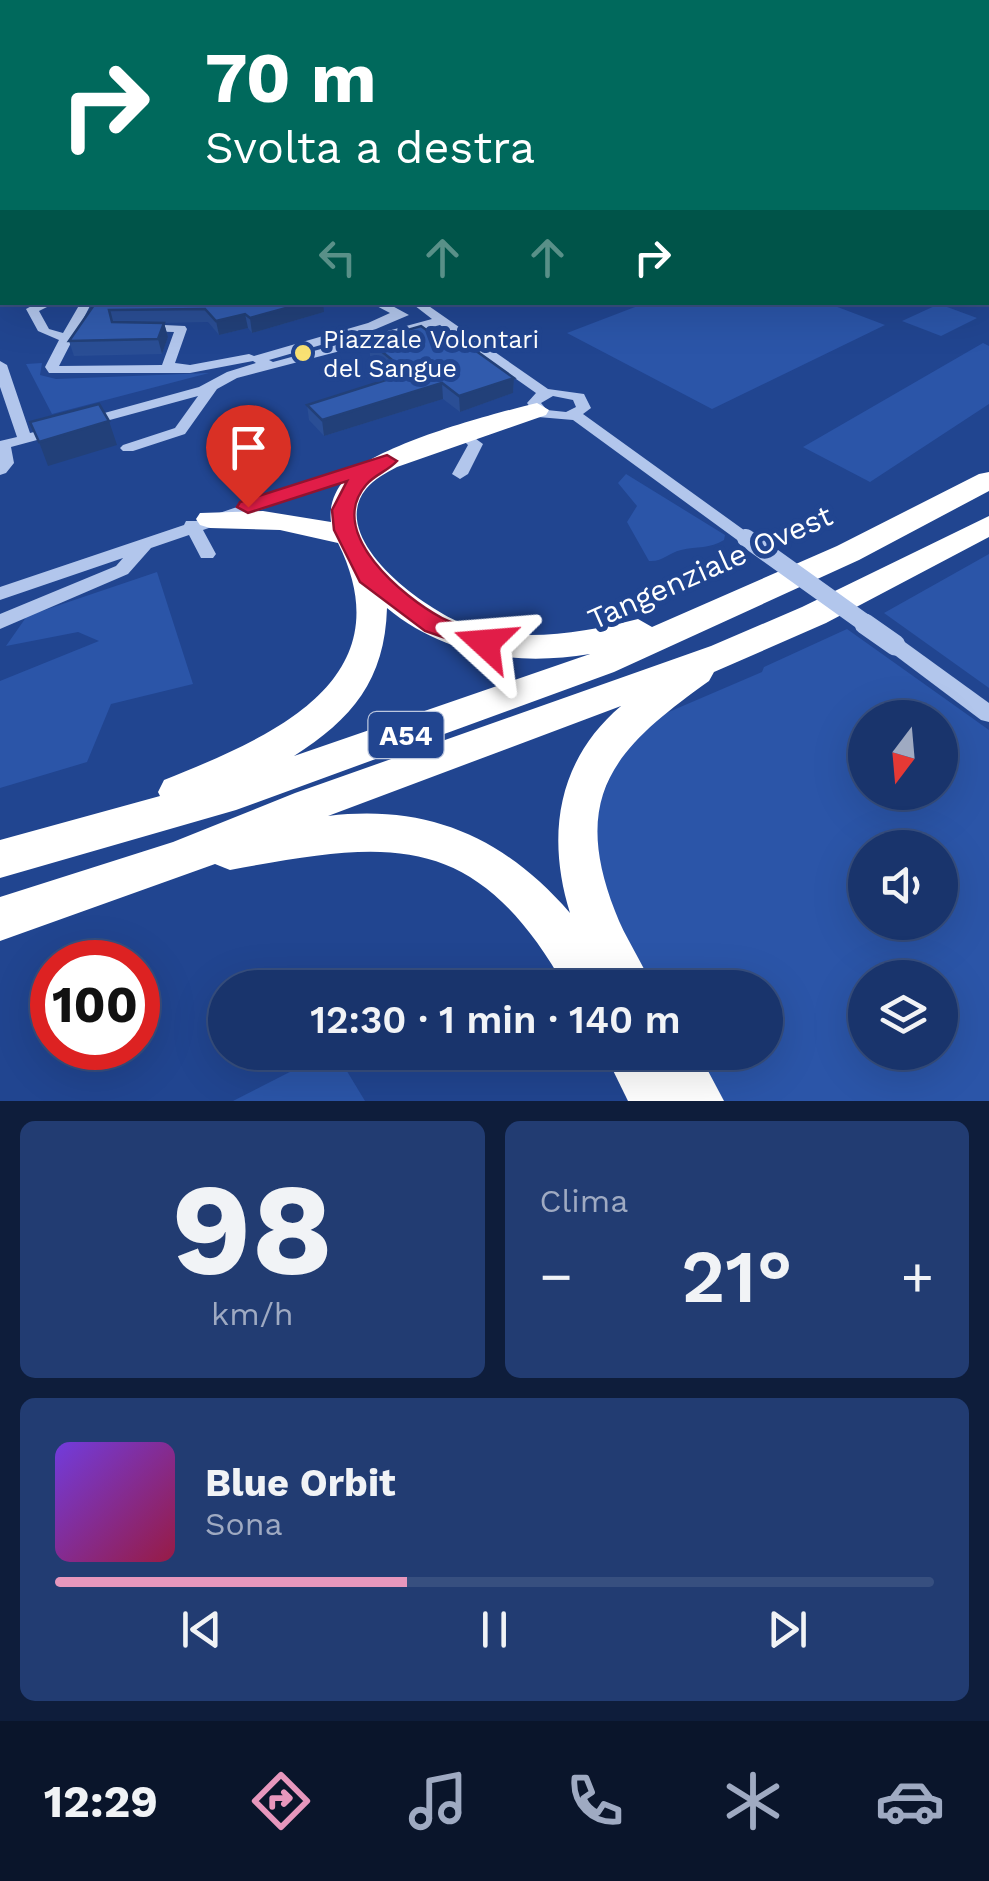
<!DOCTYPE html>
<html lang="it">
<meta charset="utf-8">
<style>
:root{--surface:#19346c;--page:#223c72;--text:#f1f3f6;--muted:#9faac2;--line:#374f7f;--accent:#e797bd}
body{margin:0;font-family:"Work Sans",sans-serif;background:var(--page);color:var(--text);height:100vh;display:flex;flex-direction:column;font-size:38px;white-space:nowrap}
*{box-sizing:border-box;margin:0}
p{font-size:32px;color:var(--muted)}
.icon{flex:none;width:55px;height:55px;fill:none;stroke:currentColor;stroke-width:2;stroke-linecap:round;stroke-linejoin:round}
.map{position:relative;height:1101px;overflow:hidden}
.drawer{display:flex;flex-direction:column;gap:20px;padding:20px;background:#0e1d3b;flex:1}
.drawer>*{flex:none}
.banner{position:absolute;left:0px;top:0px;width:990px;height:305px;box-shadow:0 10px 40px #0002,0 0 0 2px var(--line);background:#00695c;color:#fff;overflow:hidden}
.needle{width:65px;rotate:196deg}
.buttons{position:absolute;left:848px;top:700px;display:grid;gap:20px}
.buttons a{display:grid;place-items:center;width:110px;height:110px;border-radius:50%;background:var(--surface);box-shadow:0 10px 40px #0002,0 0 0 2px var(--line);font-size:50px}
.speed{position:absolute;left:30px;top:940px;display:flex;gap:20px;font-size:50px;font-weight:700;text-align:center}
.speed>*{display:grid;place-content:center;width:130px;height:130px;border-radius:50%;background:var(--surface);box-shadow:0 10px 40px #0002,0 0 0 2px var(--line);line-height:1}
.speed .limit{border:15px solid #d22;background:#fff;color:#111}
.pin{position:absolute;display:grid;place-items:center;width:85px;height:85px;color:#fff;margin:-102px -42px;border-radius:50% 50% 50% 0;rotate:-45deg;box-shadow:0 0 10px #0007}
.pin .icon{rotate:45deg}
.me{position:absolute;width:110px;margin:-55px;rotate:289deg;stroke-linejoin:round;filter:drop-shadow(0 0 8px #0008)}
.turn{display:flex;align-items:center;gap:35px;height:210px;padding:0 40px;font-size:45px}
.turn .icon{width:130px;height:130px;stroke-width:2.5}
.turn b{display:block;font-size:70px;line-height:85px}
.lanes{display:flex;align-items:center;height:95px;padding:0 40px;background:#0003;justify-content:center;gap:50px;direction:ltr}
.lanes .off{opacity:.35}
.big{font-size:75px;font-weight:600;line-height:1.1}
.drawer .widget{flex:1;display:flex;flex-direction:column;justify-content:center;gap:15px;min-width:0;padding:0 35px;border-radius:15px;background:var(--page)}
.drawer .dial{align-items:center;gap:0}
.dial b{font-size:130px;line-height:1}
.song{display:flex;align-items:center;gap:30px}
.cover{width:120px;height:120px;border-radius:15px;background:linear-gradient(135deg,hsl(260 70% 55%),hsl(340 70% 35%))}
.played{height:10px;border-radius:5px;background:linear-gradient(90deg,var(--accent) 40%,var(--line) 40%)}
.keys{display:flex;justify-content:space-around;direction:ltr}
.heat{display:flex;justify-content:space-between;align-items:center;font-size:55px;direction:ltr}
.drawer .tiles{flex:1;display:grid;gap:20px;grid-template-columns:1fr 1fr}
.widget:last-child{grid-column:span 2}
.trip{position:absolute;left:208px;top:970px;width:575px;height:100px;border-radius:50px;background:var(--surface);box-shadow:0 10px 40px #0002,0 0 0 2px var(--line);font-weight:600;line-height:100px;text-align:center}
.dock{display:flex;height:160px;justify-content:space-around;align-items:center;background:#0a152b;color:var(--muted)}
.dock .icon{width:70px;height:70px}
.dock .current{color:var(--accent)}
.dock b{font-size:45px;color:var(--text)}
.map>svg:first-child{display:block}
</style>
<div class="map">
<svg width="989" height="1101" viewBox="0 0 989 1101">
<rect width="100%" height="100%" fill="#214590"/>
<g fill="#2b55a8" fill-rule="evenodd">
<path d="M648 302 827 303 885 325 712 409 567 333Z"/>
<path d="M939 304 977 318 941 336 902 321Z"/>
<path d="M983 343 989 346V404L870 482 803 447Z"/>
<path d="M42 363 40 375 56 379 209 373 52 414 26 364Z"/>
<path d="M626 474 725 535 724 540C710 549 697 546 681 550 668 553 663 562 649 561L627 522 637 506 618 483Z"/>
<path d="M989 554V688L884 613Z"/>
<path d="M157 572 193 684 111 704 87 762 0 788V681L99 641 78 632 6 646 27 616Z"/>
<path d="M847 629 989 730V1101H724L693 1053 765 1052V988H652L598 879 594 815 622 750 664 714 762 672 764 667ZM865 718H940V792H865ZM865 848H940V922H865ZM865 978H940V1052H865Z"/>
<path d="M329 1052 336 1053 365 1101H233Z"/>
</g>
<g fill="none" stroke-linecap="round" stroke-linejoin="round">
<g fill="#b2c6ec" fill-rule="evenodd">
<path d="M988 175 989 176V182L988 181Z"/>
<rect x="0" y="246" width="2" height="6"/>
<path d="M39 302H57L39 311 49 329 63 333 81 302H92L59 366 162 365 174 332 139 331 137 328 143 324 185 326 187 329 175 363 190 365 249 354 254 356 368 323 390 313 369 302H385L409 315 376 329 269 360 273 362 432 319 410 302H423L548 389 584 394 591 408 583 414 755 538 752 542H740L573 420 538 417 527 403 536 393 440 325 237 378 217 389 185 434 133 451H123L120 448 123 445 175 428 198 396 84 427 77 423 79 420 199 387 227 372 256 363 253 361 190 373H49L45 367 59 340 38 331 26 309ZM553 396 573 400 576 407 566 412 547 410 541 403Z"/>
<path d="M0 361 7 365 30 433 58 426 65 430 63 433 11 447 14 463 6 473 0 475V441L17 437 0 387Z"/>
<path d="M465 431 483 444 468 474 460 479 452 474 468 445 458 435Z"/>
<path d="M372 461 377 463 380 466 377 469 203 530 216 554 213 558H201L189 535 151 548 128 574 0 629V614L116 566 123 558 0 600V587L184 525 186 521H196Z"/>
<path d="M895 638 902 640 989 703V722L981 720 888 650 885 645 888 640Z"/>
</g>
<g fill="#fff" fill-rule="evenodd">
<rect x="988" y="218" width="1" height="11"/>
<path d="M537 403 549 410 546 415 397 467C386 473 374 479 366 489 324 541 435 618 477 629 530 642 586 632 638 619L652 627 837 546 979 474 989 472V491L859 560 614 672 236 810 0 878V840L160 796 158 792 164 780C268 738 407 682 338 543L280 530 210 528 200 525 196 519 200 513 263 511 331 522C329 506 334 492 345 479 374 445 492 414 537 403ZM387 608C445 656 517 666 590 654L294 756C352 719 385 680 387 608Z"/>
<path d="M989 516V537L826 623 714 672 709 681C618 746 569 793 615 911 625 938 642 961 653 988H566C475 828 391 840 230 870L215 864 0 941V897L173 842 295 793 711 646 802 607ZM621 706C557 760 546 836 570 913 504 837 428 804 328 816Z"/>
<path d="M604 1052H698L724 1101H628Z"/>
</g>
<path stroke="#b2c6ec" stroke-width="18" d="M746 538 869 626"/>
<path stroke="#b2c6ec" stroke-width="21" d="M865 624 895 645"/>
</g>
<g fill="#2a4e95">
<path d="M0 138H2V240L0 233Z"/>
<path d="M96 302 324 312 252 333 248 328 219 335 208 322 164 323 168 337 162 354 74 356 69 341Z"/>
<path d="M369 341 451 348 514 378 513 393 460 412 443 399 324 436 309 420 307 405 396 377 370 356Z"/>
</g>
<g fill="#224079">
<path d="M308 302H323L324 312 252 333 250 318Z"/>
<path d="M245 314 248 328 219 335 216 321Z"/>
<path d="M164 323 168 337 162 354 158 339Z"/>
<path d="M514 378 513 393 460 412 459 396Z"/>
<path d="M442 383 443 399 324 436 322 420Z"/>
<path d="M109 421 117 445 48 466 39 442Z"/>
</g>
<g fill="#315bad" stroke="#224079" stroke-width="2.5">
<rect x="0" y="138" width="2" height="64"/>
<path d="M96 302H308L250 318 245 314 216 321 205 309 109 310 112 322 164 323 158 339 69 341Z"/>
<path d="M421 326 451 348 465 343 514 378 459 396 442 383 322 420 307 405 408 373 369 341Z"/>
<path d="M99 404 109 421 39 442 30 422Z"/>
</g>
<linearGradient id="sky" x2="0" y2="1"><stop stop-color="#12264f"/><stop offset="0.47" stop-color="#3d5c9c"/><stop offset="1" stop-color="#3d5c9c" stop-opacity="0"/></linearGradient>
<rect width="989" height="292" fill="url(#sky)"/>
<path fill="#e11d48" stroke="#92132f" stroke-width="2.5" d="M387 455 397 461C388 471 374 475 366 485 325 533 404 598 442 618 458 626 478 630 494 636L498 643 494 649 485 652 425 631 360 582 334 530 332 510 347 481 248 513 237 507 240 502Z"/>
<circle fill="#f9e173" stroke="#214590" stroke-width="4" cx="303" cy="353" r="10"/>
<g text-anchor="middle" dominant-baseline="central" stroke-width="10" stroke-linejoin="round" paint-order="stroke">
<g font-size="25" fill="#fff" stroke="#214590" text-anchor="start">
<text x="323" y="339">Piazzale Volontari<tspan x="323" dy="29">del Sangue</tspan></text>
</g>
<rect fill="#214590" stroke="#bcc7de" stroke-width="2.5" x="368.5" y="712" width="75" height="46" rx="8"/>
<g font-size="28" font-weight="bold" fill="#fff">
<text x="406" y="735">A54</text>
</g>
<g font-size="30" fill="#fff" stroke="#214590">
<text transform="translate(710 567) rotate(-24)">Tangenziale Ovest</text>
</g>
</g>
</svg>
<div class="buttons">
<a><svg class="needle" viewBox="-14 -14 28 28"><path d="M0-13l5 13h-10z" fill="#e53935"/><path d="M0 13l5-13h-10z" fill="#9faac2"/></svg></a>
<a><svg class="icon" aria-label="sound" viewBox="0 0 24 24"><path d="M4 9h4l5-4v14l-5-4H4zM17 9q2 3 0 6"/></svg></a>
<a><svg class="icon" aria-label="layers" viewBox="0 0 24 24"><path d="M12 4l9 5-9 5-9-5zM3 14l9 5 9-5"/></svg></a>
</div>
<div class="speed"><div class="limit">100</div></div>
<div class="pin" style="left:248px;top:507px;background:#d93025"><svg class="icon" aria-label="arrive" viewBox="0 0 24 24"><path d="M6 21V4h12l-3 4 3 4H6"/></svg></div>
<svg class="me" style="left:485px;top:643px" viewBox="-20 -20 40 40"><path d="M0-17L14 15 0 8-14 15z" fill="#e11d48" stroke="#fff" stroke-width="4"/></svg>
<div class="trip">12:30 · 1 min · 140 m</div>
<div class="banner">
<div class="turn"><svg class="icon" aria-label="right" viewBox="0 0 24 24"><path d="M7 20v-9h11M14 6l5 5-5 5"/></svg><div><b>70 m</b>Svolta a destra</div></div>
<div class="lanes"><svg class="icon off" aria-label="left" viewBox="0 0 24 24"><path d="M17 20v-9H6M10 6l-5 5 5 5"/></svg><svg class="icon off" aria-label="ahead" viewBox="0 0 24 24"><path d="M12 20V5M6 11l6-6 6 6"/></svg><svg class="icon off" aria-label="ahead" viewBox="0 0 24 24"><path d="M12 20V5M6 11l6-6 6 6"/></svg><svg class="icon" aria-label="right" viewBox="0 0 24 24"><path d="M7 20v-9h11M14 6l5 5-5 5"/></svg></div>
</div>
</div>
<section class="drawer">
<div class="tiles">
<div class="widget dial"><b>98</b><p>km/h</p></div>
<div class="widget"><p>Clima</p>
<div class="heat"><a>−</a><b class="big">21°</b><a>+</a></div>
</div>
<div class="widget">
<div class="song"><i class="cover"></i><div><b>Blue Orbit</b><p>Sona</p></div></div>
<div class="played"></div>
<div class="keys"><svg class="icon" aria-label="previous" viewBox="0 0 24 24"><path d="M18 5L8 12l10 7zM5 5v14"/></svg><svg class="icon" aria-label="pause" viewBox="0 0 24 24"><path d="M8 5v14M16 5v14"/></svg><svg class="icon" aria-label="next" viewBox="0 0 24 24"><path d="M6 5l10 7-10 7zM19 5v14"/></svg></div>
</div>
</div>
</section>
<nav class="dock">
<b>12:29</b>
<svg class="icon current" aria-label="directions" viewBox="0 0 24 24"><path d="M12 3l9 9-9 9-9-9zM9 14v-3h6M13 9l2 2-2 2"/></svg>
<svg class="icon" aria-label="music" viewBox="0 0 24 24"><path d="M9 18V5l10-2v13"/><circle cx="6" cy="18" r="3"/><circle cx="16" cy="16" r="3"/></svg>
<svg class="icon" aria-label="phone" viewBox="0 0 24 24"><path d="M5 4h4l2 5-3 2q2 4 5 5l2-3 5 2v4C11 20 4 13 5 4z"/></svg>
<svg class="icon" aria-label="climate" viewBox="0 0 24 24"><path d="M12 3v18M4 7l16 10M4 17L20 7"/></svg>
<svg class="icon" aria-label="car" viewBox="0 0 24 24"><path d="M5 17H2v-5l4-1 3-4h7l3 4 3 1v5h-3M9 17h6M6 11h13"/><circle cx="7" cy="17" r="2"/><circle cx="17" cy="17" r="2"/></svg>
</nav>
